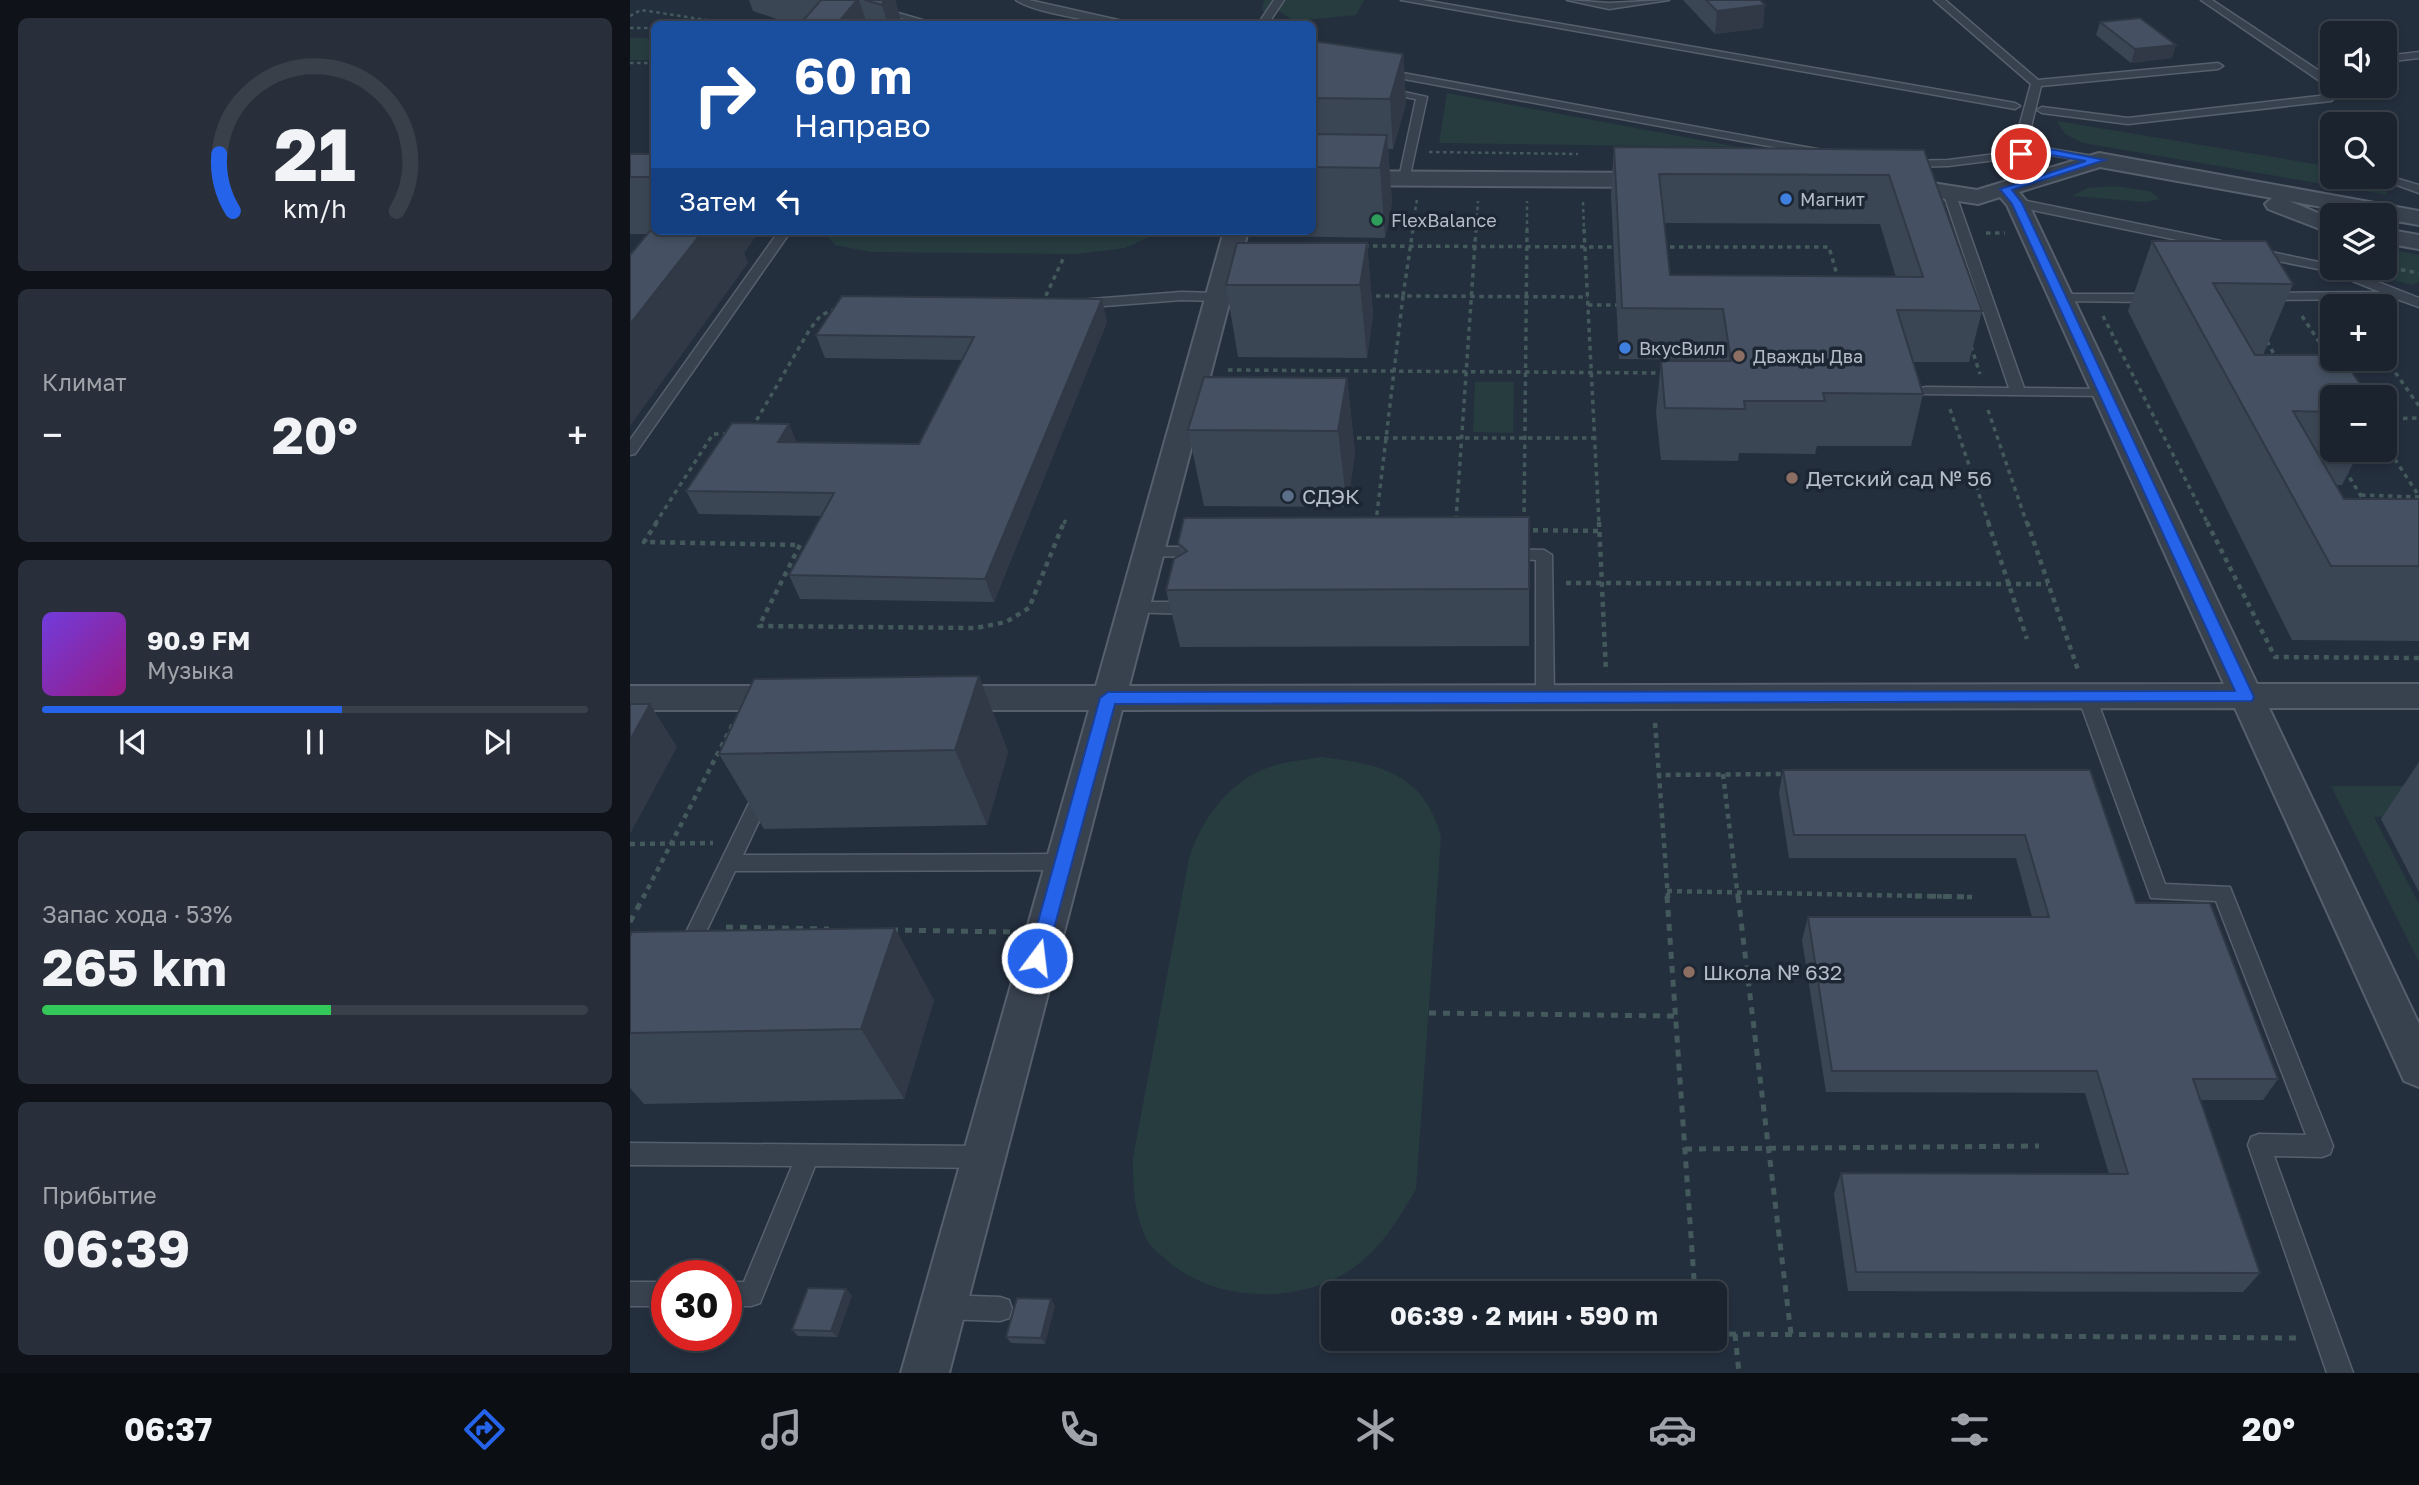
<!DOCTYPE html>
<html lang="ru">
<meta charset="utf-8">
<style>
:root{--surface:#1b232e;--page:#282f3a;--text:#f1f3f6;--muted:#a0a4aa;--line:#39404a;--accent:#2563eb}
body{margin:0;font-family:"Golos Text",sans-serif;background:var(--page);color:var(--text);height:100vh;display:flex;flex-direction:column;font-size:26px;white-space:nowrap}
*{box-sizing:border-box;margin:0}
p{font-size:23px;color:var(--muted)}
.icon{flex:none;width:38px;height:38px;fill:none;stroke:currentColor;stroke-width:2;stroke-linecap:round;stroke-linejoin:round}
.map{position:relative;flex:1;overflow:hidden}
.details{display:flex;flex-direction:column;gap:18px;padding:18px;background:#0f1319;width:630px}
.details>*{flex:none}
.hud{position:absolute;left:21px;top:21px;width:665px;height:214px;border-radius:10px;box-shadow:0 4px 10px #0003,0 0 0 2px var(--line);background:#1a4fa0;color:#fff;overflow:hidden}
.fabs{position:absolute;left:1690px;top:21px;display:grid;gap:14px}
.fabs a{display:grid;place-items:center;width:77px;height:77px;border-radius:10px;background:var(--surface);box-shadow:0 4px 10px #0003,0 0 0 2px var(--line);font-size:35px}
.speed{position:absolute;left:21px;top:1260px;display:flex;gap:14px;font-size:35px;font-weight:700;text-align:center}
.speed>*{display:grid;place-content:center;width:91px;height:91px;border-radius:50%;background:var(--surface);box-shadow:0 4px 10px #0003,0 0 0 2px var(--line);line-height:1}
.speed .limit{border:10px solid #d22;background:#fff;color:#111}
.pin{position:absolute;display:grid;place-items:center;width:60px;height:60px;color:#fff;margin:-30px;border:4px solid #fff;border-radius:50%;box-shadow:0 2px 7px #0007}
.me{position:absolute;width:77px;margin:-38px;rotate:15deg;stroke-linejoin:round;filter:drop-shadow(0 0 5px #0008)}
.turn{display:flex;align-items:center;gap:24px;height:147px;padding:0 28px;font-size:32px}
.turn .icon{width:91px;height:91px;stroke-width:2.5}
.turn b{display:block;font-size:49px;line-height:60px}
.then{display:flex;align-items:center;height:66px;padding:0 28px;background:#0003;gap:14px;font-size:26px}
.big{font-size:52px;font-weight:700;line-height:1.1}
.details .widget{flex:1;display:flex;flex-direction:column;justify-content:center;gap:10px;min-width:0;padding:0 24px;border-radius:10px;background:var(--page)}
.details .dial{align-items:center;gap:0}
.dial svg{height:182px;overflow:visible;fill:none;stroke:var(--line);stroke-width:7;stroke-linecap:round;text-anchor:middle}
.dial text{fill:var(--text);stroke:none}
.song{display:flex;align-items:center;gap:21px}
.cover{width:84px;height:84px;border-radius:10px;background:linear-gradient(135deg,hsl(260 70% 55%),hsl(310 70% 35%))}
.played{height:7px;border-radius:4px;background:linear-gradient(90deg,var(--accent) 55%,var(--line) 55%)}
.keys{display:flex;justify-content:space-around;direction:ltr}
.heat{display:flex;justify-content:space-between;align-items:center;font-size:38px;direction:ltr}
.charge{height:10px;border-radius:5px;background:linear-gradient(90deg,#34c759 53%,var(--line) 0)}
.trip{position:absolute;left:691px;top:1281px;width:406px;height:70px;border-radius:10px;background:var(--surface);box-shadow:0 4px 10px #0003,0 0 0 2px var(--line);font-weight:700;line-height:70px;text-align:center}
.menu{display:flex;height:112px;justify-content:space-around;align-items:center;background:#0b0e12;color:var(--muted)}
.menu .icon{width:49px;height:49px}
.menu .selected{color:var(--accent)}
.menu b{font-size:32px;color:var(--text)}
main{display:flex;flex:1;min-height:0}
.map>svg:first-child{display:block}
</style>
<main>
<section class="details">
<div class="widget dial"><svg viewBox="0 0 100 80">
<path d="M14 69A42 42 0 1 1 86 69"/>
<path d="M14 69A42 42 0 0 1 8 44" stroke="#2563eb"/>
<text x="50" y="56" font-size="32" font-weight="700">21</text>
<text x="50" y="72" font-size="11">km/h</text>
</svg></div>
<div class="widget"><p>Климат</p>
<div class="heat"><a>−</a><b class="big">20°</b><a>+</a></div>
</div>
<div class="widget">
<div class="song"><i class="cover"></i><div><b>90.9 FM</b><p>Музыка</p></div></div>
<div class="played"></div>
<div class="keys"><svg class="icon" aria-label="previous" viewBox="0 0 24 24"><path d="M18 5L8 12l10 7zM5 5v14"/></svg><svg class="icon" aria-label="pause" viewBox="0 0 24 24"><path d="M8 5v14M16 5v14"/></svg><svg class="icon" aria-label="next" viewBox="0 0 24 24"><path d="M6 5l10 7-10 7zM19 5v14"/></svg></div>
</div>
<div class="widget"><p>Запас хода · 53%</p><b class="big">265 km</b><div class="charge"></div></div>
<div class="widget"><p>Прибытие</p><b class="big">06:39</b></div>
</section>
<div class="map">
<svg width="1789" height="1373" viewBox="0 0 1789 1373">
<rect width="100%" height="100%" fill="#242f3e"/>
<g fill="#263c3f">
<path d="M634 0H734L726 15 664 21 649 11H632Z"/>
<rect x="0" y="38" width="24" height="22"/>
<path d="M817 93 1108 147 809 143Z"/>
<path d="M1427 121 1703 167V177H1735L1756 185 1757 195 1453 143 1435 134Z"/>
<path d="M1484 186 1519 191 1530 199 1515 202 1442 196 1458 188Z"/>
<path d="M192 231H533L495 248 447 254 241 252 205 245Z"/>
<path d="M1755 248 1789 255V282L1782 285 1717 268H1755Z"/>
<path d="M845 382H884L883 433 843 432Z"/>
<path d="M691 757C749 764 793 772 811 836L786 1189C769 1218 752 1248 723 1268 669 1306 581 1303 533 1257 528 1253 522 1248 518 1242 504 1215 503 1188 503 1158L559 859C571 819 600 779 643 766 658 761 675 760 691 757Z"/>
<path d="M1701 786H1789V816L1744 817 1789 904V962Z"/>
</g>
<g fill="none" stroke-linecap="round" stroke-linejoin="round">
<defs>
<g id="service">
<path d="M208 0H224L306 24H292Z"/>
<path d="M386 0H399L506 24C484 26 403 13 386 0Z"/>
<path d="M644 0H654L638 24H628Z"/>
<path d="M771 0H793L1385 103 1390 106 1385 109Z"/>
<path d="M937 0 979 3 1039 0 979 9Z"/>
<path d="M1304 0H1315L1408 80 1588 63 1593 66 1588 69 1411 86 1400 131 1394 134 1388 131 1401 84Z"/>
<path d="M1571 0H1582L1703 80V86H1710L1714 90 1701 101 1498 124 1412 113 1407 110 1412 107 1498 118 1698 95 1703 90Z"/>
<path d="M319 21H398L403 24H314Z"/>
<path d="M1789 52V58L1755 62V56Z"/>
<path d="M1703 61V67L1694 68 1689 65Z"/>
<path d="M751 69 1192 150 1198 153 1192 156 747 74V70Z"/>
<path d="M751 87 797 97 779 180 769 178 786 99 747 92 746 90Z"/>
<path d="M1699 143 1703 144V152L1693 146Z"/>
<path d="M1415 148 1469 157 1475 160 1469 163 1415 154 1318 166 1275 167 1269 164 1275 161 1318 160Z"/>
<path d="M1755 175 1789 185V193L1745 177Z"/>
<path d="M1320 191 1326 195 1394 388 1475 389 1482 393 1480 396 1291 394V388L1296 387 1379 388 1314 195Z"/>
<path d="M1387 199 1591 241 1597 245 1591 249 1383 206V200Z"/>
<path d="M149 231H161L5 454 0 455V440Z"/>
<path d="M1622 248 1703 265V268H1712L1789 298V307L1767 299 1629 300V294L1634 293 1750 292 1698 271 1618 255 1616 252Z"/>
<path d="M551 292 588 293 595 297 588 301 551 300 449 308 442 304 449 300Z"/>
<path d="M1431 294H1525L1532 298 1525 302 1426 301 1424 298Z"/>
<path d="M518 547H574L582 552 574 557 512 556 510 552Z"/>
<path d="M875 549 914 550 922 555 924 697 915 703 906 697V560L869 558 867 554Z"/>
<path d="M503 602H559L567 608 559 614 497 612 495 608 497 604Z"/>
<path d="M1457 691 1466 697 1535 884 1600 887 1703 1146 1700 1154 1692 1157 1644 1156 1723 1373H1697L1618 1145 1621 1137 1629 1134 1676 1135 1586 901 1521 898 1448 697Z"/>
<path d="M133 786 140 788 142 793 113 855 433 854 440 856 443 862 440 868 433 870 105 871 64 957 57 960 50 957 47 951 124 793 126 788Z"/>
<path d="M0 1143 353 1146 361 1149 364 1157 361 1165 353 1168 185 1166 130 1303 121 1306H96V1282H114L162 1166 0 1165Z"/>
<rect x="0" y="1282" width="37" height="24"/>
<path d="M313 1295 370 1297 379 1300 382 1309 379 1318 370 1321 313 1319 304 1316 301 1307 304 1298Z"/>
</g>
<g id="minor">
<path d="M1469 153 1789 211V225L1755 219V215H1736L1659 201 1703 219V234L1638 209 1635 204 1642 198 1470 167 1389 192 1398 203 1627 684H1789V708H1639L1789 1024V1087L1774 1081 1605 708 492 710 319 1373H271L459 710H314L302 707 297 698 302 689 314 686H466L594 231H618L499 686 1594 684 1377 205 1370 197 1348 204 1264 191 1253 184 1264 177 1347 190Z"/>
<path d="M682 171 1028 173 1039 180 1028 187 682 185Z"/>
<path d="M1755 229 1789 235V249L1755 243Z"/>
<path d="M0 686H159L171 689 176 698 171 707 159 710H0Z"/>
</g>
</defs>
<use href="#service" stroke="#565f6c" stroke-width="3"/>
<use href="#minor" stroke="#565f6c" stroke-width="4"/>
<g stroke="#44595c" stroke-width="2.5" stroke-dasharray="3.5 3.5" stroke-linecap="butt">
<path d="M0 16 11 10 103 24"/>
<path d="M0 28H24"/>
<path d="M0 63H24"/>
<path d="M799 152 948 154"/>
<path d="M953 202 954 231"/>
<path d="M782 231 787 199"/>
<path d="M846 231 848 201"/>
<path d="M897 231V201"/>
</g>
<g stroke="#44595c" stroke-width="3.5" stroke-dasharray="4.5 4.5" stroke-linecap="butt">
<path d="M783 229 773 296 958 297"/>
<path d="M954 229 969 524"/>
<path d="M1356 233H1375"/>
<path d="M734 246 987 247"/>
<path d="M1031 247H1199L1209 282"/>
<path d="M1762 268 1789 273"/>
<path d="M737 296H773L746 522"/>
<path d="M412 304 433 259"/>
<path d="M958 305H993"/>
<path d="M1473 316 1578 524"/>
<path d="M1672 316 1700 358"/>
<path d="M1637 341 1646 358"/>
<path d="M1341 346 1350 374"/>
<path d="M1755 358 1789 406"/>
<path d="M598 370 1034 373"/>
<path d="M1320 409 1359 524"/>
<path d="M1358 410 1397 524"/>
<path d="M1755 419 1789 418"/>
<path d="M122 428 180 329 191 315 206 309"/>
<path d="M718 438H965"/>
<path d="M1755 444 1789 496"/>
<path d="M1715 470 1734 501"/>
<path d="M1731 495 1789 497"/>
<path d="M826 520 846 229"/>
<path d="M894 521 897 229"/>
<path d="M25 524 83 434H99"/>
<path d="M434 524 436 518"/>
</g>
<g stroke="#44595c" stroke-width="4.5" stroke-dasharray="5 5" stroke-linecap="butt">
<path d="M27 522 14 542 170 545 129 626 346 628 376 622 399 608 434 522"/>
<path d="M969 522 976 672"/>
<path d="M1358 522 1397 639"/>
<path d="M1397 522 1448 670"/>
<path d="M1577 522 1645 657 1789 658"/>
<path d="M893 530 969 531"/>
<path d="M936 583 1418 584"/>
<path d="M1025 723 1029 775"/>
<path d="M1093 774 1108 898"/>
<path d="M0 844 83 843"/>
<path d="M1037 891 1342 897"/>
<path d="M13 898 103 724"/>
<path d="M1038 898 1029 775 1156 774"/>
</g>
<g stroke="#44595c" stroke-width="5" stroke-dasharray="7 7" stroke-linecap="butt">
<path d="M1037 896 1065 1293"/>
<path d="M1108 896 1161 1334"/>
<path d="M1285 896 1342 897"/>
<path d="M0 922 14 896"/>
<path d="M96 927 199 929"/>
<path d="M261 930 381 932"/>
<path d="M799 1013 1046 1016"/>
<path d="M1055 1149 1409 1146"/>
<path d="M1085 1334 1669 1338"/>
<path d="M1105 1334 1109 1373"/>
</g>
<use href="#service" fill="#38414e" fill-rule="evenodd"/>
<use href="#minor" fill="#38414e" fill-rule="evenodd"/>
</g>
<g fill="#3b4654" fill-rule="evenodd">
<path d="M119 0H265L272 24H161L123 11Z"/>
<path d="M1053 0H1130L1133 28 1085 34Z"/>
<path d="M1470 22 1542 58 1501 63 1466 35Z"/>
<path d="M682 42 773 54 776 103 763 149H758L762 203 755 238 641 236 640 231H682Z"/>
<path d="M984 147 1294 150 1352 311 1339 362H1283L1293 394 1281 446H1187L1185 454 1109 453 1108 461 1031 460 1026 413 1031 361H1088V360L989 359 981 195ZM1034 223 1250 224 1266 277 1040 275Z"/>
<path d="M0 154H24V231L114 253 118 263 17 234H0Z"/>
<path d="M1522 241 1663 284 1633 355 1703 397V450H1730L1712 485H1706L1714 499H1789V641L1662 640 1498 311Z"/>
<path d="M737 243 743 315 737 358 608 357 596 285Z"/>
<path d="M477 322 364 602 170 599 159 575 192 516 69 514 56 491 168 442 289 444 333 360 195 358 186 335Z"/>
<path d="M717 378 725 453 717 507 574 506 558 430Z"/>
<path d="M548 543 899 589V646L550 647 536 590 551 555Z"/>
<path d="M349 676 378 752 357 825 134 829 89 754Z"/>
<path d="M1789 762V892L1751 819Z"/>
<path d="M1153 770H1460L1506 903 1648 1079 1633 1100H1570L1630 1273 1613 1292 1218 1291 1204 1194 1211 1173 1479 1174 1455 1093 1196 1092 1172 940 1178 917H1402L1386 858H1159L1149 793Z"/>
<path d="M0 937 304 1000 274 1099 14 1104 0 1088Z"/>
<path d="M222 1295 207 1337 168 1336 162 1330Z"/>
<path d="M425 1305 415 1344 381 1343 376 1337Z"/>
</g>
<g fill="#303945">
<path d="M227 0H229L237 24H207Z"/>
<path d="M254 0H265L272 24H258L252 5Z"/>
<path d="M1135 5 1133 28 1085 34 1087 11Z"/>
<path d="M1546 45 1542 58 1501 63 1505 49Z"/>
<path d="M773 54 776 103 763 149 760 99Z"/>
<path d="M757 135 762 203 755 238 750 168Z"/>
<path d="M73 231H130L114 253 118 263 0 426V324Z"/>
<path d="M737 243 743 315 737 358 730 285Z"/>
<path d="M472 299 477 322 364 602 355 579Z"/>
<path d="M717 378 725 453 717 507 708 431Z"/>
<path d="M159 424 169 447 148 442Z"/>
<path d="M349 676 378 752 357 825 325 750Z"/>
<path d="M20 704 47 747 0 834V740Z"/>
<path d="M265 928 304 1000 274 1099 231 1029Z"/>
<path d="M216 1289 222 1295 207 1337 201 1331Z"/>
<path d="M421 1299 425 1305 415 1344 411 1338Z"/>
</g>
<g fill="#455162" stroke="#303945" stroke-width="2" fill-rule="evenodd">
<path d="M191 0H227L207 24H170Z"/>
<path d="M235 0H254L252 5Z"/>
<path d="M1076 0H1130L1135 5 1087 11Z"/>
<path d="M1510 18 1546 45 1505 49 1470 22Z"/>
<path d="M501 20H572L570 24H498Z"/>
<path d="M683 41 773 54 760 99 682 98Z"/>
<path d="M682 134 757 135 750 168 682 167Z"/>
<path d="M984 147 1294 150 1352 311 1267 310 1293 394 1193 393 1195 401H1114L1115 409 1035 408 1031 361H1101L1093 309 992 308ZM1029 174 1259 175 1293 277 1040 275Z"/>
<rect x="0" y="154" width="24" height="23"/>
<path d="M24 226V231H73L0 324V255Z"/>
<path d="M1522 241H1636L1663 284 1583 283 1625 355H1703V359H1713L1739 397H1703V412L1663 411 1714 499H1789V566H1701Z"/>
<path d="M607 243H737L730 285H596Z"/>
<path d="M212 296 472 299 355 579 159 575 204 493 56 491 102 423 159 424 148 442 289 444 344 337 186 335Z"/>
<path d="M574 377 717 378 708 431 558 430Z"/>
<path d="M899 517V589L536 590 544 559 557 551 548 543 554 518Z"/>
<path d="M349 676 325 750 89 754 124 679Z"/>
<path d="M0 704H20L0 740Z"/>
<path d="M1153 770H1460L1506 903H1580L1648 1079H1563L1630 1273 1226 1272 1211 1173 1498 1174 1467 1071H1202L1178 917H1419L1395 835H1164Z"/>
<path d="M265 928 231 1029 0 1033V937L2 932Z"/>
<path d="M178 1288 216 1289 201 1331 162 1330Z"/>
<path d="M387 1298 421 1299 411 1338 376 1337Z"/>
</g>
<path fill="#2563eb" stroke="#184099" stroke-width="2" d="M1415 148 1475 160 1382 190 1392 203 1624 697 1622 701 485 704 416 958 414 963H400L398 958 470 698 478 692 1605 691 1382 204 1370 189 1456 161 1415 154 1391 157 1386 154Z"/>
<g fill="#3f7fe0" stroke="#1d2633" stroke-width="2.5">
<circle cx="1156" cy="199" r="7"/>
<circle cx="995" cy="348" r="7"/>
</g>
<circle fill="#2e9e5b" stroke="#1d2633" stroke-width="2.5" cx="747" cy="220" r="7"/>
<g fill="#8d6e63" stroke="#1d2633" stroke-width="2.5">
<circle cx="1109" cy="356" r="7"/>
<circle cx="1162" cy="478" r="7"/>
<circle cx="1059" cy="972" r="7"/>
</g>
<circle fill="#5c6f8a" stroke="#1d2633" stroke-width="2.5" cx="658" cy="496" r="7"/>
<g text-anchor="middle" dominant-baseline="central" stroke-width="7" stroke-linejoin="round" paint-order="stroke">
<g font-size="18" fill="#b4bcc9" stroke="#1d2633" text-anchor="start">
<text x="1170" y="199">Магнит</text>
<text x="761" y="220">FlexBalance</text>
<text x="1009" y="348">ВкусВилл</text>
<text x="1123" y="356">Дважды Два</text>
</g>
<g font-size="21" fill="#b4bcc9" stroke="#1d2633" text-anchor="start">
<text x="1176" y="478">Детский сад № 56</text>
<text x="672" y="496">СДЭК</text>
<text x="1073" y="972">Школа № 632</text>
</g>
</g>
</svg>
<div class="fabs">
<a><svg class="icon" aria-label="sound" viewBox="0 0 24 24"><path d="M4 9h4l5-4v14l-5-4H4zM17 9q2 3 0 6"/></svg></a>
<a><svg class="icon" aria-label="search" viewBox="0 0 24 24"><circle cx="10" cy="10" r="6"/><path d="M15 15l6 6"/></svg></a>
<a><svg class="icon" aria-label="layers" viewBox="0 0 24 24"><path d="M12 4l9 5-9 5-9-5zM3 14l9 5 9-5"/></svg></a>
<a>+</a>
<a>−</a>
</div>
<div class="speed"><div class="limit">30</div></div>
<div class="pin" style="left:1391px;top:154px;background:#d93025"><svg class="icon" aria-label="arrive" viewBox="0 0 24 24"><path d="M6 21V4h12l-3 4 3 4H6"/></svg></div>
<svg class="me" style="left:407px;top:958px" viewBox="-20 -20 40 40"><circle r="17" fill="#2563eb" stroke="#fff" stroke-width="3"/><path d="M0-11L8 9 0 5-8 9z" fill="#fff"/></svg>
<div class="trip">06:39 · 2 мин · 590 m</div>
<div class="hud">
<div class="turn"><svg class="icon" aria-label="right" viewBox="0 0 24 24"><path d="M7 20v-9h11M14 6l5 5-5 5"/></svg><div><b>60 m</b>Направо</div></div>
<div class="then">Затем<svg class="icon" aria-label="left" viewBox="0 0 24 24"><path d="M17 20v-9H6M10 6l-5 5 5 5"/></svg></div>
</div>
</div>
</main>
<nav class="menu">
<b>06:37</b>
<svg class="icon selected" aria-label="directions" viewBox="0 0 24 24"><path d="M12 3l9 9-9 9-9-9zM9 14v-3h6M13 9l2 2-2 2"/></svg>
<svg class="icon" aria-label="music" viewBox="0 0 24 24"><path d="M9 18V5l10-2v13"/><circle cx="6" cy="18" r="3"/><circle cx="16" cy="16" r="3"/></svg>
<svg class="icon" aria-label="phone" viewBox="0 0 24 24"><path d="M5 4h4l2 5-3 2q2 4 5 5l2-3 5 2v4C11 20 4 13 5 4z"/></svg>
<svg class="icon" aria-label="climate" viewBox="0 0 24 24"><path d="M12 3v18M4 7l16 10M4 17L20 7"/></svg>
<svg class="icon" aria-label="car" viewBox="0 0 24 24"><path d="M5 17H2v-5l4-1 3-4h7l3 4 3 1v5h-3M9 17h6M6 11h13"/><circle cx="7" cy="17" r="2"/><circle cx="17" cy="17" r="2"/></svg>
<svg class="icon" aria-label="filters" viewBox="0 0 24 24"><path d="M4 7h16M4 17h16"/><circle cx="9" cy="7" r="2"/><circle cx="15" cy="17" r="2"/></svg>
<b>20°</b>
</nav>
